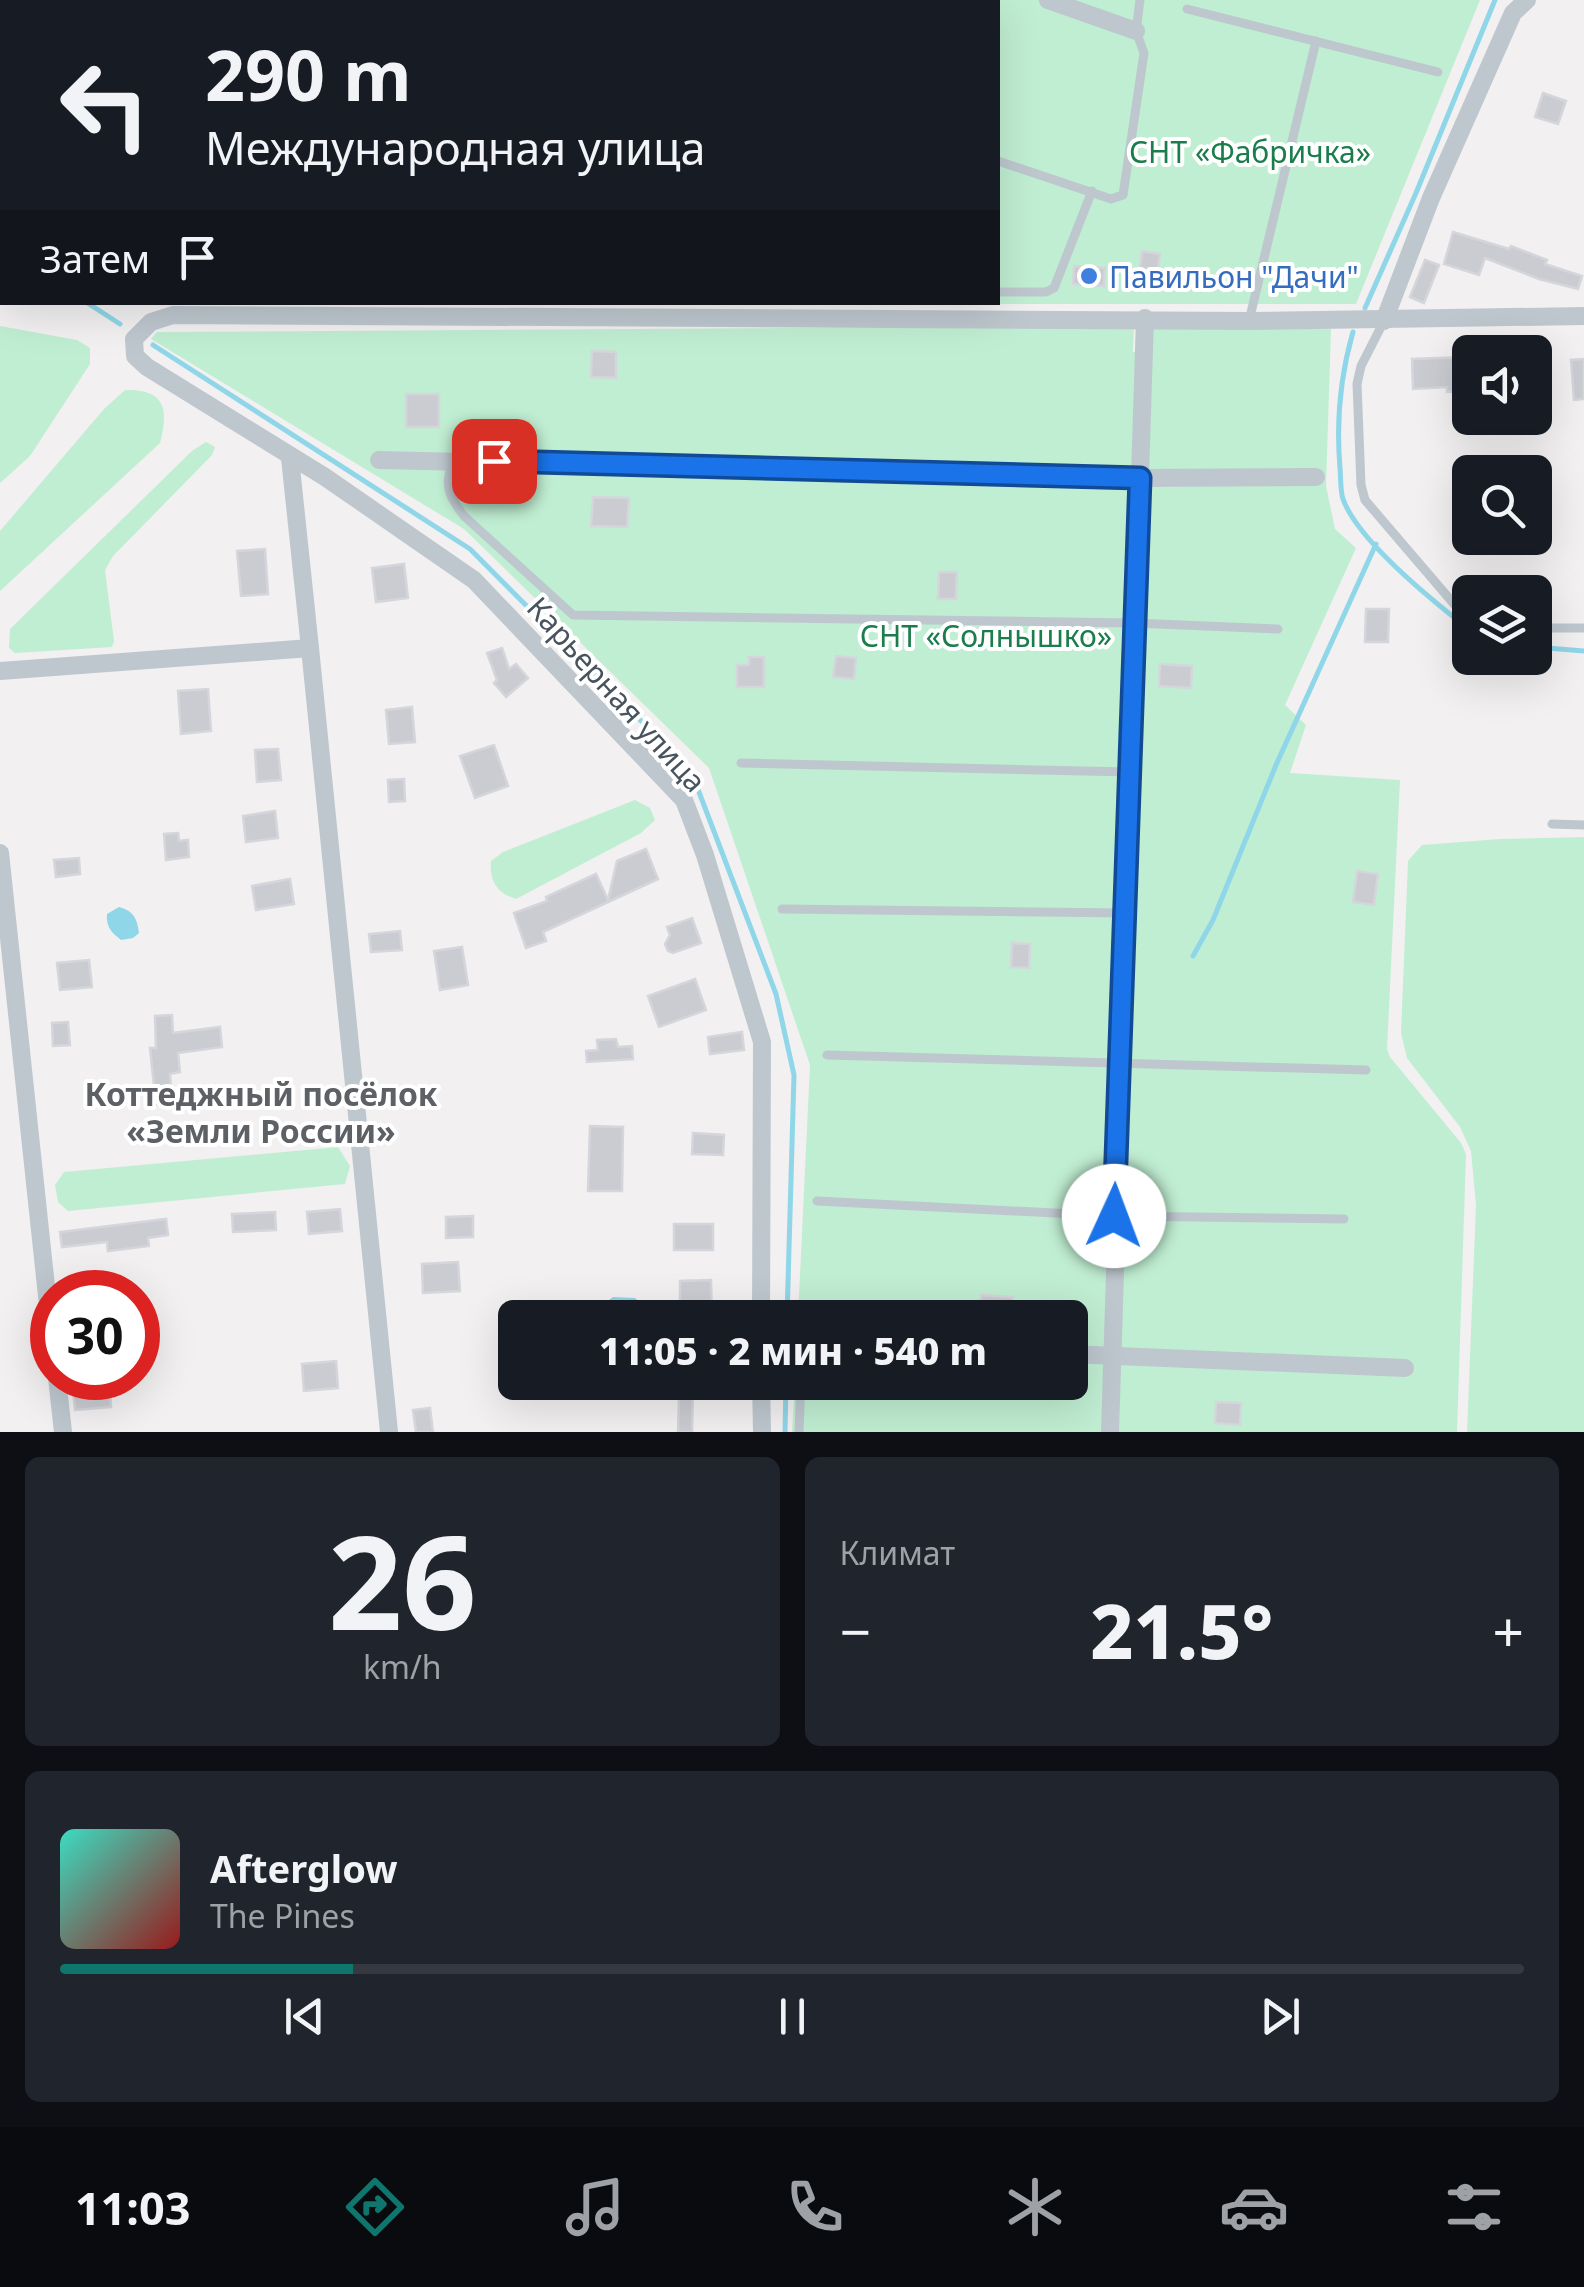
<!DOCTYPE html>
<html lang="ru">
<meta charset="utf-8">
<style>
:root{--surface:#171b24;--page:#20242c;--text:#f1f3f6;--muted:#9ea1a6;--line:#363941;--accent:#0f766e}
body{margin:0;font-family:"Noto Sans",sans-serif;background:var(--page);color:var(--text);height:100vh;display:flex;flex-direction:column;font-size:38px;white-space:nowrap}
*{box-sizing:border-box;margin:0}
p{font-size:32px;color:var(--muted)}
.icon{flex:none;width:55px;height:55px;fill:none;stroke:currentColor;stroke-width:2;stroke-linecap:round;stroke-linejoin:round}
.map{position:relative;height:1432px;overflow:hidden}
.sheet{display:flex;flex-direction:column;gap:25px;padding:25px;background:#0d0f14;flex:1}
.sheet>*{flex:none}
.hud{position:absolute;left:0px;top:0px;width:1000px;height:305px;box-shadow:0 10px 40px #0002;background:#171b24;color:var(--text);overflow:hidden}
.buttons{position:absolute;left:1452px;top:335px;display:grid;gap:20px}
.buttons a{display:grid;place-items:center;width:100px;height:100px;border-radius:15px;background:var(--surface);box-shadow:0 10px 40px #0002;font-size:50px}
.speed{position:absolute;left:30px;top:1270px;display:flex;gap:20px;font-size:50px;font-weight:700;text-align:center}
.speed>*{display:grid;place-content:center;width:130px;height:130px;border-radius:50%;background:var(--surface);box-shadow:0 10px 40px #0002;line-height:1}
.speed .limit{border:15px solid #d22;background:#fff;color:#111}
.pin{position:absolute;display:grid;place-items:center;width:85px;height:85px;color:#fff;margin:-42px;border-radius:20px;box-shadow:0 5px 15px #0006}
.me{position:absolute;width:110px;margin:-55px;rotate:2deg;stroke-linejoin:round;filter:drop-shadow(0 0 8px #0008)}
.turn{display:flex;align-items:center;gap:35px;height:210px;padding:0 40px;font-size:45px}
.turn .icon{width:130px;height:130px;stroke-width:2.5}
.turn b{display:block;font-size:70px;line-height:85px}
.then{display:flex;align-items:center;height:95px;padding:0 40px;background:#0003;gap:20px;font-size:38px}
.big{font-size:75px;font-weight:800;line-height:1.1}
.sheet .tile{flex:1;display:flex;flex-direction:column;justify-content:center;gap:15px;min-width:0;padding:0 35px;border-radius:15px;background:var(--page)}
.sheet .dial{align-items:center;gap:0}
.dial b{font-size:130px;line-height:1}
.song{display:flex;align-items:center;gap:30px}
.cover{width:120px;height:120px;border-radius:15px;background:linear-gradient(135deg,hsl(170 70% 55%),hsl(0 70% 35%))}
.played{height:10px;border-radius:5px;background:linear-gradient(90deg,var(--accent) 20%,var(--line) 20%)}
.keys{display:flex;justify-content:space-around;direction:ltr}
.heat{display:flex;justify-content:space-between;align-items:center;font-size:55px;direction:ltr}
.sheet .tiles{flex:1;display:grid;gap:25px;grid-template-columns:1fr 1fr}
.tile:last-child{grid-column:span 2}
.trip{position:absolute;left:498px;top:1300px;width:590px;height:100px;border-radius:15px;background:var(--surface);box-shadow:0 10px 40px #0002;font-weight:800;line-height:100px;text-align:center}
.tab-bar{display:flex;height:160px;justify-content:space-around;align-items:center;background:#090b0e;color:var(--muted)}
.tab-bar .icon{width:70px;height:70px}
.tab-bar .on{color:var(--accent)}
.tab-bar b{font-size:45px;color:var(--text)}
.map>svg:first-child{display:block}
</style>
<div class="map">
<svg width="1584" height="1432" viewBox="0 0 1584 1432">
<rect width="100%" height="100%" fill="#f2f0f0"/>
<g fill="#c0eed2">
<path d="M3 0H1480L1356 304H124L121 303 998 302V2H2V219L0 3Z"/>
<path d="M0 326 77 340 90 348V364L30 456 0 483Z"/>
<path d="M1134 326 1133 352H1144L1153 326 1331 329 1326 486 1335 529 1356 548 1285 705 1306 725 1290 773 1400 780 1387 1049 1390 1057 1461 1143 1466 1154 1457 1432H792L795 1383 1070 1382V1318L798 1317 810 1065 709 768 464 529 151 339 157 332Z"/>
<path d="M125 390C165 389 169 409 160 443L0 591V531L104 409Z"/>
<path d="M206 442 215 447 212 455 113 556 105 570 114 641 112 647 15 653 9 648 10 629 192 451Z"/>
<path d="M635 800 650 808 655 820 641 833 516 899C497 893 489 881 491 861L503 852Z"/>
<path d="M1584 837V1432H1467L1476 1205 1471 1151 1460 1127 1407 1058 1401 1033 1408 861 1422 845 1500 839Z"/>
<path d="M338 1147 350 1166 345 1184 68 1211 58 1202 55 1185 64 1172Z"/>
</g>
<g fill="#8fd6e9">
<path d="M119 907C134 911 137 919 139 933L133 938 121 940C111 932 106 927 107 914Z"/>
<path d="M613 1297 635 1298 650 1312V1317H594L598 1308Z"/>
</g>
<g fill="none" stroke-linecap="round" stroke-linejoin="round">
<g stroke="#8fd6e9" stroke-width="5">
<path d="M0 235 2 239"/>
<path d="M86 302 120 324"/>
<path d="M1365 308 1416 193 1495 0"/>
<path d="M1353 332C1340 377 1336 421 1340 468 1341 478 1340 490 1343 499 1358 541 1434 602 1470 630"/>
<path d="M153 345 470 549 677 757 694 779 776 994 794 1075 787 1318"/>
<path d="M1535 647 1584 651"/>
<path d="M1193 956 1213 920 1276 765 1376 544"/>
<path d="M785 1432 786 1382"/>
</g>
</g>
<g fill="#caccd2" stroke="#d4d6db" stroke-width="2.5">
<path d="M1543 93 1566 101 1558 124 1535 117Z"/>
<path d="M1453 232 1509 249 1511 246 1547 260 1545 264 1582 276 1578 289 1539 279 1485 258 1479 275 1444 264Z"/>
<path d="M1142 251 1160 254 1157 276 1139 274Z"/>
<path d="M1425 260 1439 265 1424 303 1410 297Z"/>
<path d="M1074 266 1105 268 1104 286 1073 284Z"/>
<path d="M592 351 616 352V378L591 377Z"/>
<path d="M1467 357 1469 391 1447 392V387L1413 389 1412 359Z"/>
<path d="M1584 359V399L1574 400 1571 360Z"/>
<rect x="406" y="394" width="33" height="33"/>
<path d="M1535 464H1548L1550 491 1535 492Z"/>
<path d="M593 497 629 498 627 527 591 526Z"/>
<path d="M265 549 268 594 241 596 237 551Z"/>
<path d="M404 564 408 598 376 602 372 568Z"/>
<path d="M939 572H957L956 599H938Z"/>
<path d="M1366 609H1389L1388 642H1365Z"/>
<path d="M502 648 509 669 516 664 528 678 506 697 494 683 497 680 487 653Z"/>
<path d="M836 656 856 658 854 679 833 677Z"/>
<path d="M749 657H764V687H737V665H749Z"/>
<path d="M1160 664 1192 666 1191 688 1159 686Z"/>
<path d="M208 689 211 731 181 734 178 691Z"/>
<path d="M412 707 415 742 389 744 386 710Z"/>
<path d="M494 745 508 786 475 798 460 756Z"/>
<path d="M278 749 281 780 257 782 255 750Z"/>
<path d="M404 779 405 801 389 802 388 780Z"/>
<path d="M275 811 278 838 246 842 243 816Z"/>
<path d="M178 833 179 841 188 840 189 857 166 860 164 834Z"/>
<path d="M646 849 658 879 543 932 546 941 526 948 514 913 547 901 546 897 596 874 608 900 617 861Z"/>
<path d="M79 858 80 874 56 877 54 860Z"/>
<path d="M1357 871 1378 874 1374 905 1353 902Z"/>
<path d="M290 879 294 904 256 910 252 886Z"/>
<path d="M692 918 701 943 673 953 668 951 665 944 670 935 667 927Z"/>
<path d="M400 931 402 950 371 952 369 934Z"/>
<path d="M1012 943 1030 944 1029 968 1011 967Z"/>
<path d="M462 947 468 985 440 990 434 951Z"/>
<path d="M89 960 92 987 60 990 57 963Z"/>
<path d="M695 979 706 1010 659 1027 648 996Z"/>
<path d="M172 1015 173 1033 220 1027 222 1047 178 1053 180 1072 170 1074 172 1104 156 1105 150 1048H156L155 1016Z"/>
<path d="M68 1022 70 1045 53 1046 52 1023Z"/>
<path d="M742 1032 744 1050 710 1054 708 1037Z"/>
<path d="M616 1039 618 1047 632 1046 633 1059 587 1062 586 1051 598 1050 597 1040Z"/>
<path d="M590 1126 623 1127 622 1191H588Z"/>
<path d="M693 1133 724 1135 723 1155 692 1154Z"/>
<path d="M340 1209 342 1231 309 1234 307 1212Z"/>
<path d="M275 1212 276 1230 233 1232 232 1214Z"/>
<path d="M473 1216V1237L446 1238V1217Z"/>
<path d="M166 1219 168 1235 148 1238 149 1246 108 1251 107 1242 62 1247 60 1232Z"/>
<rect x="674" y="1224" width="39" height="26"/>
<path d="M458 1262 460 1291 423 1293 422 1264Z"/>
<path d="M711 1280 712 1318H680V1281Z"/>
<path d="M981 1295 1013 1297 1011 1318H979Z"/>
<path d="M336 1361 338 1388 304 1391 302 1364Z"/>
<path d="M669 1382H693L692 1432H678L679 1397H669Z"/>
<path d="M110 1385 111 1407 75 1410 73 1389Z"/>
<path d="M1216 1402 1241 1403 1240 1425 1215 1423Z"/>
<path d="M430 1408 433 1432H416L413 1410Z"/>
</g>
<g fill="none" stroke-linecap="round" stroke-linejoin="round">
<g stroke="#bec7ce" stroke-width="9">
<path d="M506 0 514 2"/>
<path d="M13 2 15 0"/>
<path d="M1187 9 1438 72"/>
<path d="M0 25 2 20"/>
<path d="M0 115 2 133"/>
<path d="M998 161 1111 199 1123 195 1144 53 1136 31 1140 0"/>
<path d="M998 292H1046L1054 288 1092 191"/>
<path d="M1249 321 1316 41"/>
<path d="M1384 321 1361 366 1357 384 1361 485 1365 500 1454 604 1470 613"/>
<path d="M454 462C442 484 450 498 464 516L573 615 1133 623 1278 629"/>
<path d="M1535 628H1584"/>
<path d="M741 763 1129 772"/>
<path d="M1552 824 1584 825"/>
<path d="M782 909 1126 913"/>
<path d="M827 1055 1366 1070"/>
<path d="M817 1201 1114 1216 1344 1219"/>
<path d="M799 1432 801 1382"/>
</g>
<g stroke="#bec7ce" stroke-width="18">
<path d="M1048 0 1136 31"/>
<path d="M795 2 796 0"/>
<path d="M1384 321 1431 198 1513 13 1527 0"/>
<path d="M379 460 1140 478 1316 477"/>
<path d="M310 648 389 1432"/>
<path d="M0 671 310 648 290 458"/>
<path d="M0 853 52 1343"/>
<path d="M761 1318 762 1042 705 855 684 800 474 580 325 477 147 367 135 356 134 339 151 322 173 315 1249 321 1584 316"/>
<path d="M1070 1354 1405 1368"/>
<path d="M57 1378 63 1432"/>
<path d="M761 1382 762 1432"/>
<path d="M1110 1432 1145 318"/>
</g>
</g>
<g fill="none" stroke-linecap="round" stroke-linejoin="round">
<defs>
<path id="route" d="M494 461 1140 478 1114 1216"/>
</defs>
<use href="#route" stroke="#114b97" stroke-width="25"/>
<use href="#route" stroke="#1a73e8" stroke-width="18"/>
</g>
<circle fill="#3f7fe0" stroke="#fff" stroke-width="4" cx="1089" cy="276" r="10"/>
<g text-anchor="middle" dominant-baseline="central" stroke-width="8" stroke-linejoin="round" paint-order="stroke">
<g font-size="30" fill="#1b7c4c" stroke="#fff">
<text x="1250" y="151">СНТ «Фабричка»</text>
<text x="986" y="635">СНТ «Солнышко»</text>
</g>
<g font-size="30" fill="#366cbe" stroke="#fff" text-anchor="start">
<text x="1109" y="276">Павильон "Дачи"</text>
</g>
<g font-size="30" fill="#48535d" stroke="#fff">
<text transform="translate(617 694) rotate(48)">Карьерная улица</text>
</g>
<g font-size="32" font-weight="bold" fill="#5d6065" stroke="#fff">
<text x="261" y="1093">Коттеджный посёлок<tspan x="261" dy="37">«Земли России»</tspan></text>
</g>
</g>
</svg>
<div class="buttons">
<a><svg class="icon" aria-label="sound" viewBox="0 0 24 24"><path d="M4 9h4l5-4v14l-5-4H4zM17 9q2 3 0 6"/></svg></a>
<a><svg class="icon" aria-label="search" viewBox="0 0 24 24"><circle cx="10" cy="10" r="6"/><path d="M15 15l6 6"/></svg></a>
<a><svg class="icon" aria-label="layers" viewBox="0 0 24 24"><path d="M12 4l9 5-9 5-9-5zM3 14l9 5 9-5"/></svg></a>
</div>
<div class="speed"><div class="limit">30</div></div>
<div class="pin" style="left:494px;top:461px;background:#d93025"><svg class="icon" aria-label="arrive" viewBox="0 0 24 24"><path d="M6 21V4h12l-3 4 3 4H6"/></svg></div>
<svg class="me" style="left:1114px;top:1216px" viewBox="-20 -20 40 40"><circle r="19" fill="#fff"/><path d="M0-13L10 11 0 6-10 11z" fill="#1a73e8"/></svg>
<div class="trip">11:05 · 2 мин · 540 m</div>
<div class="hud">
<div class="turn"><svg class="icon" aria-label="left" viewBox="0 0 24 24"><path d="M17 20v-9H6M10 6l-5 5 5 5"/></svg><div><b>290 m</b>Международная улица</div></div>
<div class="then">Затем<svg class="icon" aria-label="arrive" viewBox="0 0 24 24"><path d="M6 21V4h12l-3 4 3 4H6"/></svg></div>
</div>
</div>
<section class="sheet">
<div class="tiles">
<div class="tile dial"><b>26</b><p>km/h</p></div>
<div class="tile"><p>Климат</p>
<div class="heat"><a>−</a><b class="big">21.5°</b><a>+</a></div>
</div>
<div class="tile">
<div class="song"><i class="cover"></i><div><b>Afterglow</b><p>The Pines</p></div></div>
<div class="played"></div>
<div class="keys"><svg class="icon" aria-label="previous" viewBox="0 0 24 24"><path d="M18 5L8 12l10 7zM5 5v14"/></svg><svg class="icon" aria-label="pause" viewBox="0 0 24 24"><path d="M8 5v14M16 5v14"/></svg><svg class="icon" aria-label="next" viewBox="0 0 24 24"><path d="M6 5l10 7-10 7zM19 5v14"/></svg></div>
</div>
</div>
</section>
<nav class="tab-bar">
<b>11:03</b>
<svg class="icon on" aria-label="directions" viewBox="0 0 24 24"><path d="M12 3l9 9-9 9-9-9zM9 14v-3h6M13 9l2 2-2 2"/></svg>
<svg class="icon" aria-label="music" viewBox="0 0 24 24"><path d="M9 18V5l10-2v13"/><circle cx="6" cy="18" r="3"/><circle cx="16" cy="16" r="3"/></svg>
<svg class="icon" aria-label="phone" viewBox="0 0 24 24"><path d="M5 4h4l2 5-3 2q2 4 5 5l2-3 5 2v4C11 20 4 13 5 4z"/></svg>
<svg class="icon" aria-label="climate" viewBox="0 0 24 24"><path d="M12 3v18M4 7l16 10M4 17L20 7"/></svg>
<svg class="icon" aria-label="car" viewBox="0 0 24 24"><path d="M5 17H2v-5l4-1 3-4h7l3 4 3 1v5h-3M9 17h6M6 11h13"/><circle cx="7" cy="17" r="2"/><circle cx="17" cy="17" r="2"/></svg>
<svg class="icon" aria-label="filters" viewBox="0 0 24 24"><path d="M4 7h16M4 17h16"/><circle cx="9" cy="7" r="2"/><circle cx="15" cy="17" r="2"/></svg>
</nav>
